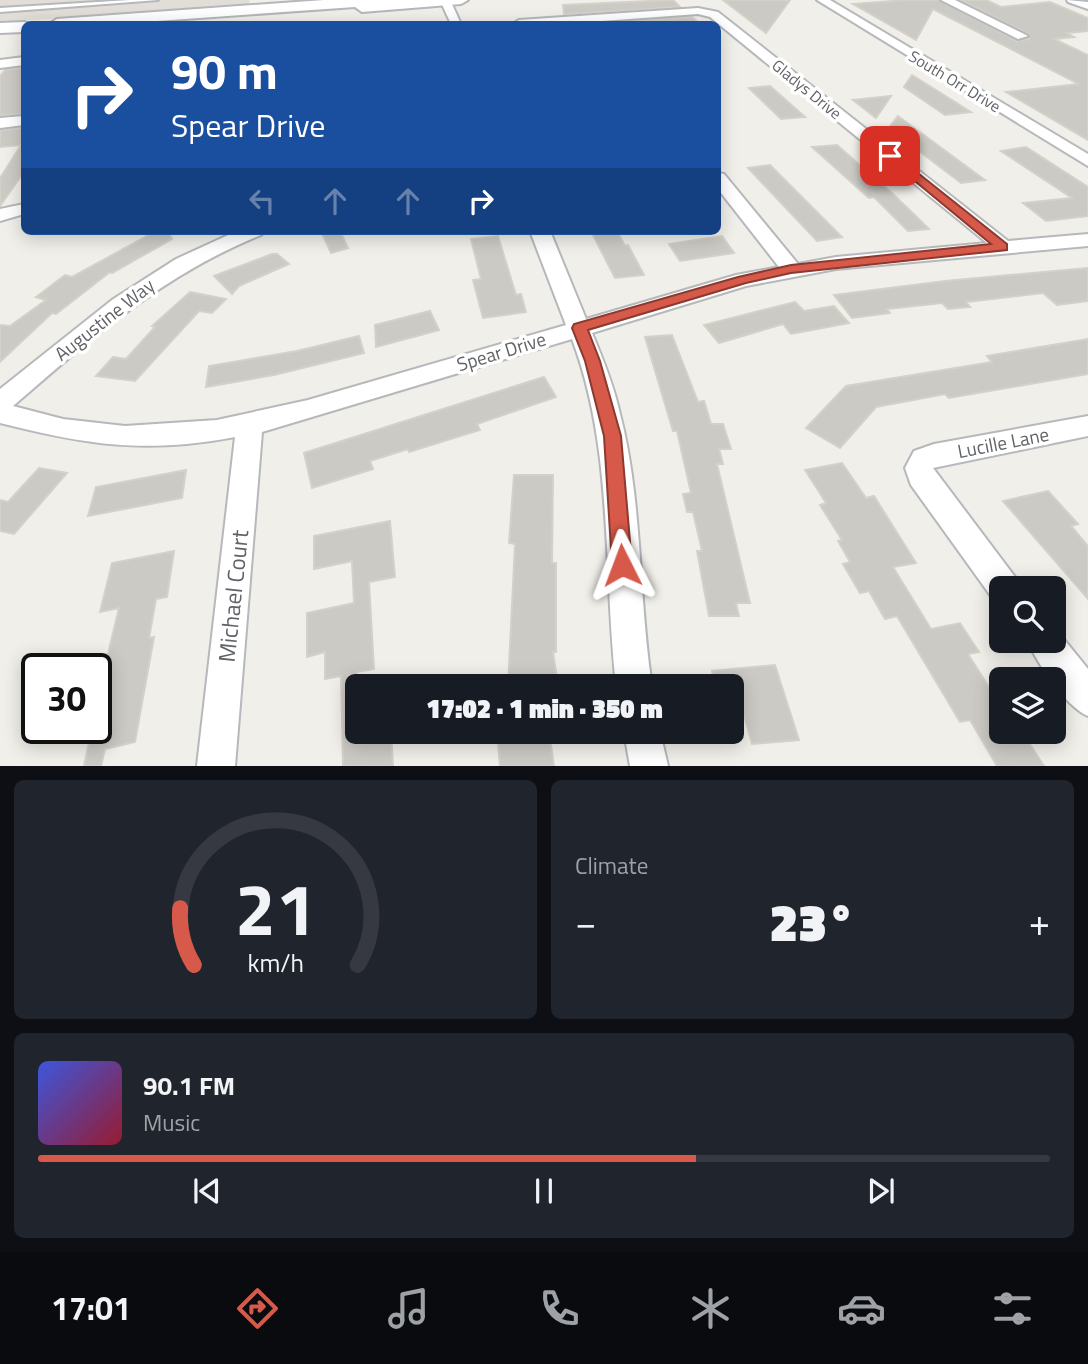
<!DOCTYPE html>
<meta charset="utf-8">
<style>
:root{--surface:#171b24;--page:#20242c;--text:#f1f3f6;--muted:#9ea1a6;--line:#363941;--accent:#d65949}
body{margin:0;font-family:"Titillium Web",sans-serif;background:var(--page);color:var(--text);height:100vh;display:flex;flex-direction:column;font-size:26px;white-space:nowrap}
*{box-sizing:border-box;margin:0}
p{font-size:23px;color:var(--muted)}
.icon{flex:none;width:38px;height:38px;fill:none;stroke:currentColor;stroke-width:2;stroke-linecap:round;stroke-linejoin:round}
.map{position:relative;height:766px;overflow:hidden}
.sheet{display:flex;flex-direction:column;gap:14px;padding:14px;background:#0d0f14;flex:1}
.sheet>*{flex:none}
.top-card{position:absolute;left:21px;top:21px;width:700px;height:214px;border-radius:10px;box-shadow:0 4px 18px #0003;background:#1a4fa0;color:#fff;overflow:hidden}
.tools{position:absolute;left:989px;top:576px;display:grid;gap:14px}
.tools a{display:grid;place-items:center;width:77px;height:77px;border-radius:10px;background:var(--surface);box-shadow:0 4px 18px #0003;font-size:35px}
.speed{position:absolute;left:21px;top:653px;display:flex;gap:14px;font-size:35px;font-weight:700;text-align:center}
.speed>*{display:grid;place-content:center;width:91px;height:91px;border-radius:50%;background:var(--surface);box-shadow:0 4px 18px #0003;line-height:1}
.speed .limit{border:4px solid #111;border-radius:10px;background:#fff;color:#111}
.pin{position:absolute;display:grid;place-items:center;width:60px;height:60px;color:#fff;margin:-30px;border-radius:14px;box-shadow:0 4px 10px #0006}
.me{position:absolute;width:77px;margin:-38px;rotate:357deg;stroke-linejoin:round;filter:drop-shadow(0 0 5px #0008)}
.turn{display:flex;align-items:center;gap:24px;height:147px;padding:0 35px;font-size:32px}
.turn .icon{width:91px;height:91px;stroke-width:2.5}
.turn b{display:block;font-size:49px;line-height:60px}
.lanes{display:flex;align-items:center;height:66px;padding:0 35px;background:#0003;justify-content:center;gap:35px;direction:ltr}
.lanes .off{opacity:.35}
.big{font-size:52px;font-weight:800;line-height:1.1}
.sheet .card{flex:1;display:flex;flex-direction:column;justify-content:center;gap:10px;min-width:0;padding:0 24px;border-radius:10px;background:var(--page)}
.sheet .dial{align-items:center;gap:0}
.dial svg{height:182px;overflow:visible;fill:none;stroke:var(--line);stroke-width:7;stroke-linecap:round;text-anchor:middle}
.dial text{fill:var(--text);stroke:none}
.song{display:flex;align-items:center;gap:21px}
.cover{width:84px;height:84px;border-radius:10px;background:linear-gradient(135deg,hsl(230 70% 55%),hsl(350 70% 35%))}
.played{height:7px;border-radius:4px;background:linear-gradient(90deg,var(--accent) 65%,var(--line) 65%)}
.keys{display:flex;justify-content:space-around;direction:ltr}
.heat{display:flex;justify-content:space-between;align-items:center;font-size:38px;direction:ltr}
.sheet .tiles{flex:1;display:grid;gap:14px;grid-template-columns:1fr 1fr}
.card:last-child{grid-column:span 2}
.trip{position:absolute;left:345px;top:674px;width:399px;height:70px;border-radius:10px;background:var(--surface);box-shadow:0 4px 18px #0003;font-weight:800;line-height:70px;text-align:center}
.tab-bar{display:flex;height:112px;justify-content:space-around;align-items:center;background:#090b0e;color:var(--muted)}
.tab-bar .icon{width:49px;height:49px}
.tab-bar .active{color:var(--accent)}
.tab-bar b{font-size:32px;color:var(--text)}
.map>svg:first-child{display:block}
</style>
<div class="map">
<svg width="1088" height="766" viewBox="0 0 1088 766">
<rect width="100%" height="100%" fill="#f0efe9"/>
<path fill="#e0ded7" d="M0 0H250L248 6 0 22Z"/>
<g fill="#cccac5" stroke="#d4d1c8" stroke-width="2">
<path d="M673 0 680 7 564 14 563 5Z"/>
<path d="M723 0H790L766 33Z"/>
<path d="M906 0H939L1017 41 1029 39 1030 35 961 0H986L1001 7 1050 2 1088 18V31L1067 33 1074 37 1054 39 1088 55V140L1006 92 1079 84 933 9 916 40 853 4Z"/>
<path d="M692 17 700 24H589Z"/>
<path d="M24 68V114L0 115V76L5 70Z"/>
<path d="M912 75 971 112 945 115 904 87Z"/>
<path d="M770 86 805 117 781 119 749 88Z"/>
<path d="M891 96 876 118 853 100Z"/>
<path d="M898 116 936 144 985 180 961 183 889 128Z"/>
<path d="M24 128V172L0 206V178L21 145 0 147V130Z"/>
<path d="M837 145 894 195 929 229 908 231 874 197 869 198 812 147Z"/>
<path d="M1026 147 1088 187V216L1046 221 1023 203 1072 198 1001 151Z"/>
<path d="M770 165 842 237 817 241 748 168Z"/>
<path d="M156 231H168L172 239 112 273 110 272 56 314 52 313 0 362V325L10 326 46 300 36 297 65 275 72 277Z"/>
<path d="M321 231H340L348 248 331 253Z"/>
<path d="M591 231H617L625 246 628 245 644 275 615 278Z"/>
<path d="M498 236 516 295 521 294 526 312 483 318 473 280 481 279 471 239Z"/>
<path d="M722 236 734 253 680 261 669 244Z"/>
<path d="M272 254H277L289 264 239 286 232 294 214 276Z"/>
<path d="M1088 268V301L1057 305 1043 293 966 302 970 307 948 309 942 303 887 309 890 313 852 318 834 295 945 281Z"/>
<path d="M190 292 226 299 212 313 199 311 135 381 96 376 113 357 126 359 155 327 152 326Z"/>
<path d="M795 302 804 311 834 306 849 323 791 334 783 324 719 343 704 325Z"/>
<path d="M430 311 439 330 376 347 375 325Z"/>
<path d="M672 335 698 402 704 401 711 424H723L731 449H719L723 464H717L750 603H736L739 616H709L697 551H702L693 512H687L683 494 691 493 677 431H673L645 337Z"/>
<path d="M359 336 364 353 274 375 206 387 209 366 297 351Z"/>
<path d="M1088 339V374L949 398 945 394 876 407 840 448 806 428 846 386 992 362 987 356Z"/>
<path d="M544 377 556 397 477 424 480 430 409 452 408 449 370 461 373 469 312 488 304 453Z"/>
<path d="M842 463 866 498 874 496 916 563 893 567 931 629 960 623 979 652 968 654 1001 706V736L1022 732 1044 766H997L970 720 960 722 897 616 885 619 869 591 860 593 843 564 850 562 838 541 842 540 820 505 826 503 805 470Z"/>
<path d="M39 468 67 473 14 534 0 531V500L8 502Z"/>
<path d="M186 470 182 498 88 516 96 487Z"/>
<path d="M514 475H553L552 563H556V652H553L558 686H508L515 544 509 543Z"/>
<path d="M1048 491 1078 524 1071 526 1088 546V599L1003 501Z"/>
<path d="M390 521 395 577 369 582 374 669 357 672V732H391L393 766H343L341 676 325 679V652L307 657V613L354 603 352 561 314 569V536Z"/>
<path d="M174 551 167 597 156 599 149 638 154 637 135 742 105 749 101 766H84L92 728H96V664L106 662 119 608 100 612 112 563Z"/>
<path d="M775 665 799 740 752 744 744 715 732 717V686H716L712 671Z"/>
<path d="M497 732H549L554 766H500Z"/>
</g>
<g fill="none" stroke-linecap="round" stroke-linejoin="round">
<defs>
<path id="lane" d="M130 0H158L0 12V8Z"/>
<g id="street">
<path d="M440 0H450L461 24H451Z"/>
<path d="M817 0H830L1088 154V166Z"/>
<path d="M941 0H955L1028 36 1018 39Z"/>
<path d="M1067 0 1088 2V9L1068 2Z"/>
<path d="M698 8 718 12 1008 241 1088 234V246L836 269 746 286 592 333C603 359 614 386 620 414 643 502 638 596 652 686H616C603 570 614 450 572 339L262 432 235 766H197L235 437C145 454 87 445 0 423V389L112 300 176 259 237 231H264L261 235C162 275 92 338 13 406L63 419 125 426 217 420 308 400 566 325 530 231H550L586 319 736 275 779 267 718 189V173L724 174 798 264 836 257 987 243 710 17 698 14 560 24H513L519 20Z"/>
<path d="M24 57V65L0 68V60Z"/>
<path d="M24 116V125L0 128V118Z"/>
<path d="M24 204V214L0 221V209Z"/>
<path d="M1088 416V436L933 468 1015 577 1020 588H1001V602L993 599 911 485 905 468 914 451 934 444Z"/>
<path d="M1054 627 1088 669V716C1066 707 1037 663 1027 640H1054Z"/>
<path d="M624 732H660L668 766H630Z"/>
</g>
<g id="secondary">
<path d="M324 0H468L461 4 362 12 355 7 114 24H49L57 19Z"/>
<path d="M24 22 30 24H24V32L0 33V23Z"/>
</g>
</defs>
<use href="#lane" stroke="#b6b8bb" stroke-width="4"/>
<use href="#street" stroke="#b6b8bb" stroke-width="4"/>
<use href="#secondary" stroke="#b5b7bb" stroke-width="4"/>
<use href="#lane" fill="#fff" fill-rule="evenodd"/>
<use href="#street" fill="#fff" fill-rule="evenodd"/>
<use href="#secondary" fill="#fff" fill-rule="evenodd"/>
</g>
<path fill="#d65949" stroke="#8b3a2f" stroke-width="2" d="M887 154H894L1007 244V250L791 273 746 283 588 330 600 361 621 436 632 565 629 572 622 574 615 572 612 565 604 436 585 361 572 328 574 324 738 277 791 265 991 244 887 158Z"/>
<g text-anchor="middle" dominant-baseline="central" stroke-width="7" stroke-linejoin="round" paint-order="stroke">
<g font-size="16" fill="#606367" stroke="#fff">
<text transform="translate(955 81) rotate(31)">South Orr Drive</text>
<text transform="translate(807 89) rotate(39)">Gladys Drive</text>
</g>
<g font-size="19" fill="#606367" stroke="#fff">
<text transform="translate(104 319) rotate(-38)">Augustine Way</text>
<text transform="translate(501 351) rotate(-17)">Spear Drive</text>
<text transform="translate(1003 442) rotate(-11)">Lucille Lane</text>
</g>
<g font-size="23" fill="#606367" stroke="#fff">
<text transform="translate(233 596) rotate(-84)">Michael Court</text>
</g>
</g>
</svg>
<div class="tools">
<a><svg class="icon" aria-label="search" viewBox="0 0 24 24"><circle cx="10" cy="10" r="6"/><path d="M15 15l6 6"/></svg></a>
<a><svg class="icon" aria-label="layers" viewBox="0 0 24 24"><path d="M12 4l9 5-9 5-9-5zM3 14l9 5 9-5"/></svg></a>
</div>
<div class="speed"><div class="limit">30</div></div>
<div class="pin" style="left:890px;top:156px;background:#d93025"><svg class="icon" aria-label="arrive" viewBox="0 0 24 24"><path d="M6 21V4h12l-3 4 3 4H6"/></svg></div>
<svg class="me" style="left:622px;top:565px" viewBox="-20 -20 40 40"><path d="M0-17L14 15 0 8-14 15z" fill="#d65949" stroke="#fff" stroke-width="4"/></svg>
<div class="trip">17:02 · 1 min · 350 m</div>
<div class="top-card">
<div class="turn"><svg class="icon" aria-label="right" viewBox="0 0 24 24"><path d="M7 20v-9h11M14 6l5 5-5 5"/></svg><div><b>90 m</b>Spear Drive</div></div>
<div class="lanes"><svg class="icon off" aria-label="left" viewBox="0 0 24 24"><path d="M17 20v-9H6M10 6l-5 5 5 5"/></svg><svg class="icon off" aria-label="ahead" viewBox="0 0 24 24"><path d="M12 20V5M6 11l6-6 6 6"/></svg><svg class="icon off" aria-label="ahead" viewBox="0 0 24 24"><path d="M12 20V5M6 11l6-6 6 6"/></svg><svg class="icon" aria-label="right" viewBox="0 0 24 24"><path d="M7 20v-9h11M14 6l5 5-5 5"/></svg></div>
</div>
</div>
<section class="sheet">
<div class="tiles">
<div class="card dial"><svg viewBox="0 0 100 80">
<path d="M14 69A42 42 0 1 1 86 69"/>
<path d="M14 69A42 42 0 0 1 8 44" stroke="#d65949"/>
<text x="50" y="56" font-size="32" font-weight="700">21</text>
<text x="50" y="72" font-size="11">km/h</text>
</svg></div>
<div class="card"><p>Climate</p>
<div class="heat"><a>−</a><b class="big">23°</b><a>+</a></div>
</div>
<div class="card">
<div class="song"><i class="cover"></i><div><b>90.1 FM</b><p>Music</p></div></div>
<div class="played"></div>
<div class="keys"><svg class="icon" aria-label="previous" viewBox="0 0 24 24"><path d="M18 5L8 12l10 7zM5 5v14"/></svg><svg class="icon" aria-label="pause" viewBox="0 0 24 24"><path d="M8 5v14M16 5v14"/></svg><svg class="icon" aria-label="next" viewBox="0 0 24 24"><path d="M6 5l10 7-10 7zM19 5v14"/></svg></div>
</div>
</div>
</section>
<nav class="tab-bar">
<b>17:01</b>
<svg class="icon active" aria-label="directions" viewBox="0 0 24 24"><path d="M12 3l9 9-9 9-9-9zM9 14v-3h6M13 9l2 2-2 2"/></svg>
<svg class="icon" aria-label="music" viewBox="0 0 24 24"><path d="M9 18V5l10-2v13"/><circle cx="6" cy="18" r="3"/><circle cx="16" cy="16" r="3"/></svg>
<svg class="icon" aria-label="phone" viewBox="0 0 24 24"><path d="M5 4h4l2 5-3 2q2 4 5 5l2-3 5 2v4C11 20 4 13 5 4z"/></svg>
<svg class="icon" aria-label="climate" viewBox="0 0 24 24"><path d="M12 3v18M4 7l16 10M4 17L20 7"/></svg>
<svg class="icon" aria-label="car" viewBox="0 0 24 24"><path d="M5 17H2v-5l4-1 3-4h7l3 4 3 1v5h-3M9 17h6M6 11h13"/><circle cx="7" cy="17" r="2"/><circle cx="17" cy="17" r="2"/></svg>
<svg class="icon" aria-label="filters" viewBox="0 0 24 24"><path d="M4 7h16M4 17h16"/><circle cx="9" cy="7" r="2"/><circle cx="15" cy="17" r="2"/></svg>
</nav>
